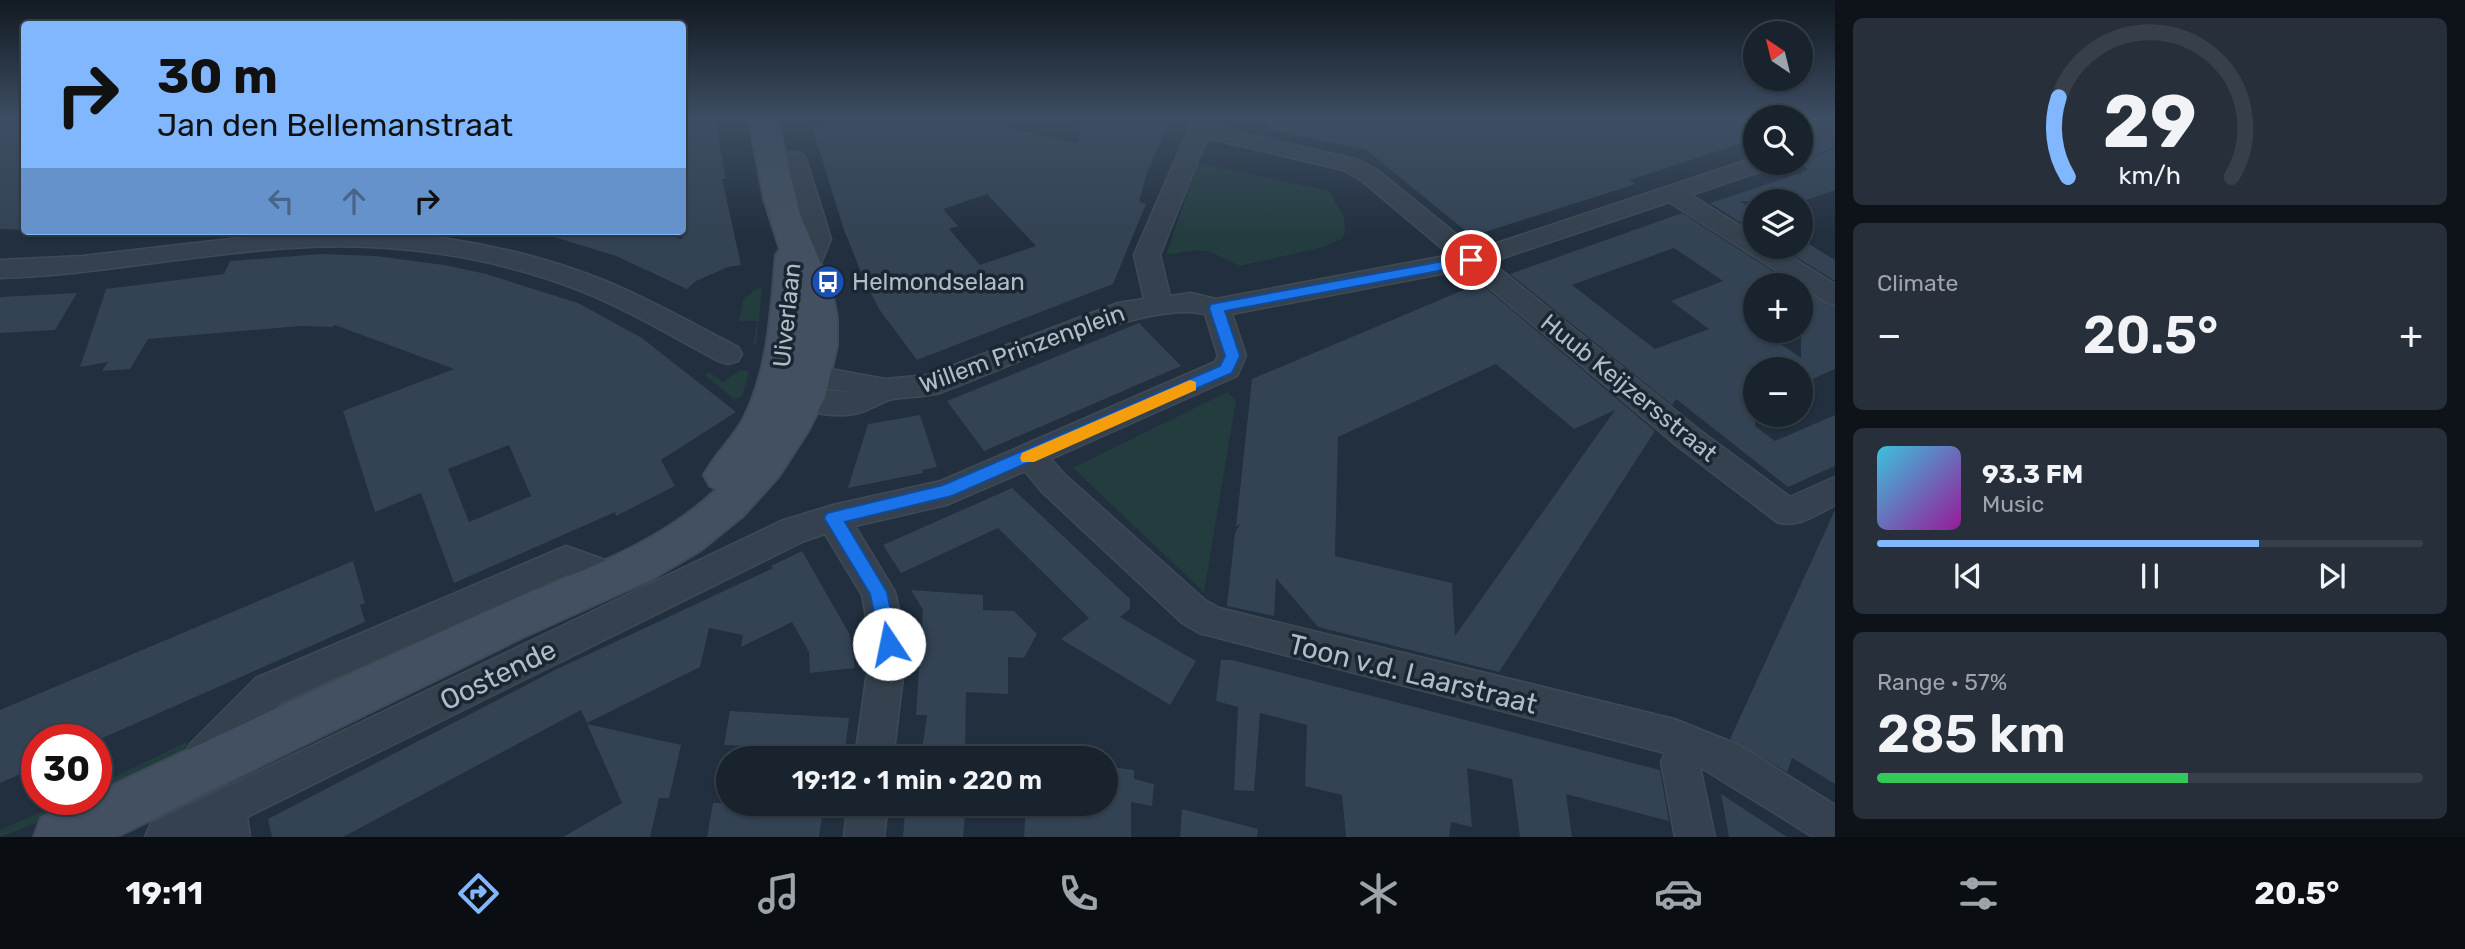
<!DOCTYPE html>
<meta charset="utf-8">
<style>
:root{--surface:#19232e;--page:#262f3a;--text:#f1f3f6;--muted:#9fa4aa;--line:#37404a;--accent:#80b7ff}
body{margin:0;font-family:Rubik,sans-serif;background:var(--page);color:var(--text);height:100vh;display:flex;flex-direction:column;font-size:26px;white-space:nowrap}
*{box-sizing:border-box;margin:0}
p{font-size:23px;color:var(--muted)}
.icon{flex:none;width:38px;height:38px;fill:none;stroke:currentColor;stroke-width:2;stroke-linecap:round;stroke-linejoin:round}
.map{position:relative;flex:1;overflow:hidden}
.details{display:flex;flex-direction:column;gap:18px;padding:18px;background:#0e1319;width:630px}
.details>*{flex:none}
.guide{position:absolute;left:21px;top:21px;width:665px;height:214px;border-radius:7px;box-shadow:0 2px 5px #0004,0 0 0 2px var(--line);background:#80b7ff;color:#111;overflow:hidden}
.needle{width:46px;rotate:325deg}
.buttons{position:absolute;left:1743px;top:21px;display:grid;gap:14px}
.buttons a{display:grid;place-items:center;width:70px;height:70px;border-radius:50%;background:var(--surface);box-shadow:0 2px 5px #0004,0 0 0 2px var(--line);font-size:35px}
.speed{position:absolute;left:21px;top:724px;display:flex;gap:14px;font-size:35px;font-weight:700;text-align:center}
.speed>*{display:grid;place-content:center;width:91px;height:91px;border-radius:50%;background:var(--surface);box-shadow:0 2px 5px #0004,0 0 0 2px var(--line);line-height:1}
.speed .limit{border:10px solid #d22;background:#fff;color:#111}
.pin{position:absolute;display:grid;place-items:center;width:60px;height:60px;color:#fff;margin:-30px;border:4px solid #fff;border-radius:50%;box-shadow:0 2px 7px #0007}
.me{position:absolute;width:77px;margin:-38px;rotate:349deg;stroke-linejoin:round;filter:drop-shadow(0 0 5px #0008)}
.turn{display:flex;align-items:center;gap:24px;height:147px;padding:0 21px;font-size:32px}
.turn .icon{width:91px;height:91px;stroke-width:2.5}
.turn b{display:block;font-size:49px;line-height:60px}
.lanes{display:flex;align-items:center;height:66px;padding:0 21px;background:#0003;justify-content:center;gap:35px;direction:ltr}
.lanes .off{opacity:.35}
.big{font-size:52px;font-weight:600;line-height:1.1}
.details .card{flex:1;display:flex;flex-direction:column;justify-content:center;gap:10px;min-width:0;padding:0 24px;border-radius:10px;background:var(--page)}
.details .dial{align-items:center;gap:0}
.dial svg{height:182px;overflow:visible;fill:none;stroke:var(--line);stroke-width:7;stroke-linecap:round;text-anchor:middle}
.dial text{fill:var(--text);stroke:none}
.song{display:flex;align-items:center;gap:21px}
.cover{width:84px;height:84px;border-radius:10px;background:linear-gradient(135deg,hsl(190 70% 55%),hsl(300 70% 35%))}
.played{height:7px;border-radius:4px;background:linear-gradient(90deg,var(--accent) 70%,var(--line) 70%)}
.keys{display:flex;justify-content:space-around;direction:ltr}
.heat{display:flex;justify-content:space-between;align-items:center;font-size:38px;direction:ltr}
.charge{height:10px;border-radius:5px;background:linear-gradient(90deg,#34c759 57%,var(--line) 0)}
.trip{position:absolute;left:716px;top:746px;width:402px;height:70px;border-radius:35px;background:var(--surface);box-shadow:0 2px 5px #0004,0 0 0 2px var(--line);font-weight:600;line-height:70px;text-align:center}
.menu{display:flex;height:112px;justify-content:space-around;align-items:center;background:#0a0e12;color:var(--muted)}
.menu .icon{width:49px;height:49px}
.menu .on{color:var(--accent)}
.menu b{font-size:32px;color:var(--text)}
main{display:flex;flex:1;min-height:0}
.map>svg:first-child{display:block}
</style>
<main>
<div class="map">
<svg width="1835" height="837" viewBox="0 0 1835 837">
<rect width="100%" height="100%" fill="#212f3e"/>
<g fill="#233d3f">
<path d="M1198 163 1329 191 1344 217 1345 232 1342 239 1323 247 1240 266 1211 252 1197 250 1166 255Z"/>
<path d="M758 288 762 290 756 345H753L757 321H739L743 299Z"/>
<path d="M740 370 749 371 742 396 734 399 705 375 709 372 723 382Z"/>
<path d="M1227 392 1236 401 1204 592 1073 468Z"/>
<path d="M186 742 189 748 186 752 96 799V786Z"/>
<path d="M69 800H95L0 837V830Z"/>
</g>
<g fill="#334354" fill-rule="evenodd">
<path d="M0 119H24V230L0 229Z"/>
<path d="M715 119 726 179H722L741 265 728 267 696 281 687 289 616 256 554 237 555 231H653L682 239V126L685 121Z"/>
<path d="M880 119H1009V128L1078 143 1081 119H1170L1146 176 1139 202 1146 204 1113 284 917 360 879 309 863 277 844 230 814 133V128ZM987 194 1036 246 980 265 949 229 958 226 943 209Z"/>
<path d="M1270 119H1755V139L1630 180 1636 184 1472 236 1365 149 1269 130Z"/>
<path d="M1835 149V190L1801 202 1739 201 1755 211V232L1710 203 1797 174 1801 176V172L1809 169 1801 165V159Z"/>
<path d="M1682 213 1795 285H1755V331H1762L1801 358V289L1835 307V369L1801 384V369H1755V426L1775 441 1835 415V466L1788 487 1676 399 1672 405 1510 274ZM1674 248 1723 281 1671 301 1709 329 1655 349 1572 285Z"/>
<path d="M1801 239 1835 260V281L1780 247H1801Z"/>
<path d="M321 254 376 256 444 265 486 274 578 303 642 338 736 412 661 460 675 486 616 516 615 512 454 583 421 493 375 512 343 411 454 369 335 325 332 327 301 326 148 339 130 369 102 371 108 362 80 367 106 289 224 274 230 261ZM509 445 531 496 469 522 448 469Z"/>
<path d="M1480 283 1655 431 1499 672 1318 627 1276 578 1274 616 1227 606 1235 533 1241 523 1236 527 1252 379ZM1496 364 1574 429 1615 410 1455 636 1452 583 1335 556 1338 437Z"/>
<path d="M77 293 55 330 0 333V297Z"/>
<path d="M1139 323 1181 366 984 451 947 401Z"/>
<path d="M920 415 937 467 922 470 923 473 848 488 868 424Z"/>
<path d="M1012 488 1130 599V609L1120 617 1196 661 1170 705 1061 639 1089 618 998 528 901 573 883 545Z"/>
<path d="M1835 510V784L1792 758 1787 772 1730 739Z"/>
<path d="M802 551 850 635 855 668 810 673 809 652 792 622 741 647 743 635 709 628 700 667 587 723 581 710 343 837H272L268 819 557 669 773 568 771 566Z"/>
<path d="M353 561 365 603 360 605 365 622 98 740H37V767L0 783V710Z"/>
<path d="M911 590 983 595V610L1014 611 1037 634 1024 658 1008 657V694L966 692 965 758H921L927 715H916L923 610Z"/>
<path d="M1221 660H1232L1660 770 1669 821 1566 794 1572 837H1520L1512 779 1467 768 1472 827 1451 822 1449 837H1346L1342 795 1305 786 1307 725 1260 713 1254 791 1234 790 1238 707 1216 701Z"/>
<path d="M730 711 849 718 844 758H796L797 748 724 745Z"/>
<path d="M587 724 681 745 669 798H659L650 837H563L622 803Z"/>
<path d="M1106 766 1134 770V779L1154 784 1152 806 1131 802V837H1024L1026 803H1106Z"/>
<path d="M1721 794 1787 837H1729Z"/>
<path d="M713 803H824L819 837H707Z"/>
<path d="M906 803H966L963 837H903Z"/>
<path d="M1182 809 1258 829 1257 837H1180Z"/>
</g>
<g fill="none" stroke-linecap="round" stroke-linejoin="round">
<defs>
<g id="minor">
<path d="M1193 119H1215L1212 126 1359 160 1377 170 1476 250 1754 158 1755 163H1773L1770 168 1691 195 1755 235V247H1775L1835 284V305L1826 302 1669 202 1491 262 1698 429 1790 497 1835 477V505C1817 514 1797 529 1777 522L1676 445 1467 269 1232 314 1246 356 1237 376 1051 459 1064 474 1205 600 1219 608 1674 719 1739 745 1835 805V837H1813L1700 767 1715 837H1675L1661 762 1665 753 1199 633 1181 622 1042 492 1025 471 946 505 855 526 895 592 907 644 893 758H855L871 644 862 595 825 534 804 541 247 817 250 837H145L151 823 781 521 833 505 941 481 1215 362 1218 356 1205 314C1142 299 1006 370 942 392 925 398 906 396 889 400 877 404 867 412 854 414 832 418 783 411 771 390L779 376 825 368 885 379 928 375 1118 303 1144 299 1134 255ZM1207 138 1343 170 1361 180 1450 255 1216 299 1191 293 1170 296 1160 255ZM825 389 853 392 810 390Z"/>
<path d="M1801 119H1817L1835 129V146L1801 157V143L1817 138 1801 128Z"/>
<path d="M794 152 802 154 806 159 831 239 816 275 807 278 798 275 794 269 805 239 785 167H764L760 162 764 157Z"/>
<path d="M373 231C451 236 531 251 603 280 650 299 693 324 738 347L742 354 738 361 728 364 718 361C673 337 629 310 581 291 489 255 388 241 290 248 193 254 98 275 0 278V260L83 256 290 232Z"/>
<path d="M566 546 622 566 627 576 622 586 610 590 567 575 282 702 218 770 204 776 190 770 185 757 190 744 256 678Z"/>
<path d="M848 803H888L884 837H844Z"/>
</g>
<path id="secondary" d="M749 119H777L800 214 831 288 837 317V346L825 397 808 431 779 476 743 516 701 550 652 579 521 638 116 837H34L41 818 81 800H96V793C226 732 355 671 485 612 565 575 652 551 717 489L710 486 704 475C715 454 733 439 744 418 769 368 771 310 776 255L780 249 764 199Z"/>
</defs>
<use href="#minor" stroke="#3e4a57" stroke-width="3"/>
<use href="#secondary" stroke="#3e4a57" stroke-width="4"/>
<use href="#minor" fill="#35414e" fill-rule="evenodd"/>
<use href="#secondary" fill="#435061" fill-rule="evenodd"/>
</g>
<linearGradient id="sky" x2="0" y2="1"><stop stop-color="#121a22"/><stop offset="0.5" stop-color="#3d4d63"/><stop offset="1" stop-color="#3d4d63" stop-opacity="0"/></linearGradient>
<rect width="1835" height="236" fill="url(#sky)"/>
<path fill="#1a73e8" stroke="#114b97" stroke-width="2" d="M1471 256 1478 260 1476 264 1225 311 1240 356 1232 373 952 496 845 522 887 592 898 644 895 650 889 653 882 650 870 594 827 523 824 518 827 513 943 485 1220 366 1225 356 1209 308 1211 304Z"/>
<path fill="#f59e0b" d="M1190 380 1196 382V390L1034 462H1022L1020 458 1022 453Z"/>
<defs>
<symbol id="bus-disc" viewBox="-11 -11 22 22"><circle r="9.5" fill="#1a4fb4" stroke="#1b2633"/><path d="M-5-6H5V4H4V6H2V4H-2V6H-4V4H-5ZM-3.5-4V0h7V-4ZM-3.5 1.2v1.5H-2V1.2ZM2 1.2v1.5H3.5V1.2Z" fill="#fff"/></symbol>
</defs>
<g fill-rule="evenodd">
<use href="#bus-disc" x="809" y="263" width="38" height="38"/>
</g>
<g text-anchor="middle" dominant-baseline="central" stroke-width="7" stroke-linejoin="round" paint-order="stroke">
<g font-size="24" fill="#b1bcc9" stroke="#1b2633" text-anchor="start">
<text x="852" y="282">Helmondselaan</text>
</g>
<g font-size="24" fill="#b1bcc9" stroke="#1b2633">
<text transform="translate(787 315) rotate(-84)">Uiverlaan</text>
<text transform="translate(1022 349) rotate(-20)">Willem Prinzenplein</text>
<text transform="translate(1629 388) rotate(39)">Huub Keijzersstraat</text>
</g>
<g font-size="28" fill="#b1bcc9" stroke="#1b2633">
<text transform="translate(1413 674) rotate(14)">Toon v.d. Laarstraat</text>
<text transform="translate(498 675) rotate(-26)">Oostende</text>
</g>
</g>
</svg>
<div class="buttons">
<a><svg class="needle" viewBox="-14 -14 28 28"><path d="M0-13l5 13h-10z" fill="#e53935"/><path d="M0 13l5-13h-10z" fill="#9fa4aa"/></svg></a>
<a><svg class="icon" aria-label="search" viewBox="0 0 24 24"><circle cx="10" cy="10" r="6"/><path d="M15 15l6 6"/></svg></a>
<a><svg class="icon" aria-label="layers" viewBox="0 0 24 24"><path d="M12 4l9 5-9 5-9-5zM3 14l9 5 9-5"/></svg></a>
<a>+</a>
<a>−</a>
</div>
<div class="speed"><div class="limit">30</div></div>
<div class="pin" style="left:1471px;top:260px;background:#d93025"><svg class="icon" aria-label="arrive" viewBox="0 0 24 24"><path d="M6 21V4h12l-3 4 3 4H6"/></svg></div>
<svg class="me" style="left:889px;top:644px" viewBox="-20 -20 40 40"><circle r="19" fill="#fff"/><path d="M0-13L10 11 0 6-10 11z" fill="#1a73e8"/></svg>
<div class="trip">19:12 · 1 min · 220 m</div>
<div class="guide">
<div class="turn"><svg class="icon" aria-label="right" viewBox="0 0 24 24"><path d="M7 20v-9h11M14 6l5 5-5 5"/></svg><div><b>30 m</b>Jan den Bellemanstraat</div></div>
<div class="lanes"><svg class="icon off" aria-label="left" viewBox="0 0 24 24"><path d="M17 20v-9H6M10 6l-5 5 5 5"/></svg><svg class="icon off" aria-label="ahead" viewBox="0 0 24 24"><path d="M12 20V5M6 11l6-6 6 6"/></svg><svg class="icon" aria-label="right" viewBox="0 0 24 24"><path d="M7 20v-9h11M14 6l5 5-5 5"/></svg></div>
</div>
</div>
<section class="details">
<div class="card dial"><svg viewBox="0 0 100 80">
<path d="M14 69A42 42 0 1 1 86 69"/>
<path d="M14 69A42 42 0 0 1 10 34" stroke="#80b7ff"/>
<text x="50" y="56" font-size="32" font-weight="700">29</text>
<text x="50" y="72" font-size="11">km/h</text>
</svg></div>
<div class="card"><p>Climate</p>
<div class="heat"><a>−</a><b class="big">20.5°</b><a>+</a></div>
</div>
<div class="card">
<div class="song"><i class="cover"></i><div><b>93.3 FM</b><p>Music</p></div></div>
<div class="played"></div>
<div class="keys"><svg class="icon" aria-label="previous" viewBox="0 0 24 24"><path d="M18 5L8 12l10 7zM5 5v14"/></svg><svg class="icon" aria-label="pause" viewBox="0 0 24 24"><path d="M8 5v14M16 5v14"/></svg><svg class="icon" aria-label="next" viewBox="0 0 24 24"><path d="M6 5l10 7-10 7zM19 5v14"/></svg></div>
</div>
<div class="card"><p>Range · 57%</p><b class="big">285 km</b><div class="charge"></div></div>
</section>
</main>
<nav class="menu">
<b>19:11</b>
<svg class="icon on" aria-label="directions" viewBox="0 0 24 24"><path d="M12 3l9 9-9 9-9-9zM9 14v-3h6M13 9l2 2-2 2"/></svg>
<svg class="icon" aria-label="music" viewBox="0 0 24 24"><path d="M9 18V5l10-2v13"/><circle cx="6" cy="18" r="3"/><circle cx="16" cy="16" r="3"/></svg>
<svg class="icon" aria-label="phone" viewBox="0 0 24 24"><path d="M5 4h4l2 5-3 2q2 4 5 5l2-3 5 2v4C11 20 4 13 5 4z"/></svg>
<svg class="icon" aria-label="climate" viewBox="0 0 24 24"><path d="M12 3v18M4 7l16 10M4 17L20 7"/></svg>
<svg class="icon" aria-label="car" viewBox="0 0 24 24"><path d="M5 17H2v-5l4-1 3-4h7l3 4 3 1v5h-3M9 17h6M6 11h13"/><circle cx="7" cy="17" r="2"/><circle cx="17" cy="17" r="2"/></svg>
<svg class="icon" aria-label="filters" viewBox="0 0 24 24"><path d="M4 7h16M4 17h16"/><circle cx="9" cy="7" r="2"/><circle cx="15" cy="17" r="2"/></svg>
<b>20.5°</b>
</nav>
